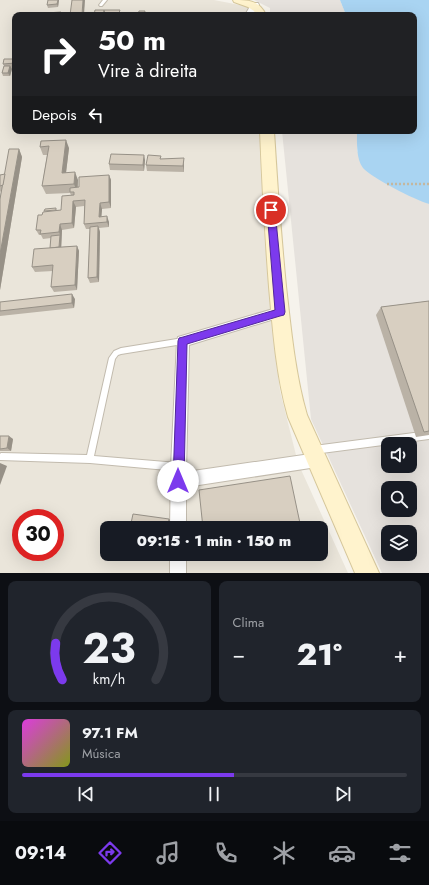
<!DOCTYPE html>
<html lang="pt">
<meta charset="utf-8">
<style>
:root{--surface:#171b24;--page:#20242c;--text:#f1f3f6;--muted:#9ea1a6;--line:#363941;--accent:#7c3aed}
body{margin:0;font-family:Jost,sans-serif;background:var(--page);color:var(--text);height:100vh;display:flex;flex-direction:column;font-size:15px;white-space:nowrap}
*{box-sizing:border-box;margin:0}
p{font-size:13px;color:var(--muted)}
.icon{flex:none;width:22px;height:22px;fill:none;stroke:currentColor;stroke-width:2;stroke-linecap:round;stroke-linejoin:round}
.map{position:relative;height:573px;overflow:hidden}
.side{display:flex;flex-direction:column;gap:8px;padding:8px;background:#0d0f14;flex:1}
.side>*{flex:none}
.guide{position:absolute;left:12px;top:12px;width:405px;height:122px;border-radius:8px;box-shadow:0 4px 16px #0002;background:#202124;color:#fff;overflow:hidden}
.buttons{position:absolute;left:381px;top:437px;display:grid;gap:8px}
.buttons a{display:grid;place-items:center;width:36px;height:36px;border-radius:8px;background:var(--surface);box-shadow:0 4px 16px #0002;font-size:20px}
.speed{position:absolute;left:12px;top:509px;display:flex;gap:8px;font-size:20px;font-weight:700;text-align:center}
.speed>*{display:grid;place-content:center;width:52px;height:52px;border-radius:50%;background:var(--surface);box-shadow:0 4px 16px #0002;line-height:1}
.speed .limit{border:6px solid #d22;background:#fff;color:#111}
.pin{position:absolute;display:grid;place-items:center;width:34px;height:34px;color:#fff;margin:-17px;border:2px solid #fff;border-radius:50%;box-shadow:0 1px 4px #0007}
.me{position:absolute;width:44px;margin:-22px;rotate:0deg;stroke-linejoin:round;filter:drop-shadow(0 0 3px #0008)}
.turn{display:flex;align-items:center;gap:14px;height:84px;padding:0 20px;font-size:18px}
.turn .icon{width:52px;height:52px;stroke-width:2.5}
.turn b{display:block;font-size:28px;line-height:34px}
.then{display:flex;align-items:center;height:38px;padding:0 20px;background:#0003;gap:8px;font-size:15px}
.big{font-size:30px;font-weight:800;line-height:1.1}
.side .widget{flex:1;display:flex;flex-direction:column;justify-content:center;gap:6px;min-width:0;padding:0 14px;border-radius:8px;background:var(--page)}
.side .dial{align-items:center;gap:0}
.dial svg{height:104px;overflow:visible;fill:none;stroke:var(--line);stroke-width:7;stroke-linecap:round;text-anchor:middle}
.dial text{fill:var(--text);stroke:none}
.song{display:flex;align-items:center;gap:12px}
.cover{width:48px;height:48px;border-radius:6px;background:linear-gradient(135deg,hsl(300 70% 55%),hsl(70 70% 35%))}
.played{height:4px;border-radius:2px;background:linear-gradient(90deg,var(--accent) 55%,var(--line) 55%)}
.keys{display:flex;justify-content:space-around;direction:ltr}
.heat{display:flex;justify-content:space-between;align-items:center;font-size:22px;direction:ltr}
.side .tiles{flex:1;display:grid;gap:8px;grid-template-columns:1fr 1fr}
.widget:last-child{grid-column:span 2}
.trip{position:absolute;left:100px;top:521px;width:228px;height:40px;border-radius:8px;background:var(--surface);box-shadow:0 4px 16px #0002;font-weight:800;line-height:40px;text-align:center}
.menu{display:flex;height:64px;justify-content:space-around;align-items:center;background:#090b0e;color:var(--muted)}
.menu .icon{width:28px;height:28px}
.menu .active{color:var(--accent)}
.menu b{font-size:18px;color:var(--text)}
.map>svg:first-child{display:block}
</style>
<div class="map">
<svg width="429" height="573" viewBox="0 0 429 573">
<rect width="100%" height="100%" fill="#f6f3ec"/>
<path fill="#eae5da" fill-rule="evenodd" d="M0 0H214L250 7 256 13V15H15V131H260L267 270 280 391 298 463 348 573H0ZM21 518H55V552H21ZM107 528H321V554H107Z"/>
<g fill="#e6e2dd" fill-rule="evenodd">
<path d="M254 0H340L346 15H270V8Z"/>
<path d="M282 131H357V151L387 184 429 204V573H382L311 419ZM388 444H410V466H388ZM388 488H410V510H388ZM388 532H410V554H388Z"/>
</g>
<path fill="#a9d4f2" d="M340 0H429V204C415 200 372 178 363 168 356 159 357 142 357 131H414V15H346Z"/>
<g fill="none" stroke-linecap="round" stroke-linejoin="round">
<defs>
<g id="lane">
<path d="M103 0H107L102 6H100L99 5Z"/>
<path d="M183 338 185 339 186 341 185 343 183 344 121 354 118 355 115 359 94 456 178 463 181 464 182 467 181 470 178 471 90 463 0 460V454L1 453 87 455 109 358 114 351 121 348Z"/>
<path d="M429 431V439L314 454 311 453 310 450 311 447 314 446Z"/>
</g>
<g id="street">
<path d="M252 3H258L259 5 253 15H245Z"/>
<path d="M280 307 284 308 286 312 284 316 189 345 186 472 317 453 322 455 324 460 322 465 317 467 186 487V528H170L171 467 177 341 178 337Z"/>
<rect x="170" y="554" width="16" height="19"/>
</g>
<g id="secondary">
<path d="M233 0C248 0 259 0 266 15H256L254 11 248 7 234 2Z"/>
<path d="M260 131H274C277 183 281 234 286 286 291 329 295 374 307 415L379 573H355L288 417C276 375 273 331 269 287 265 235 262 183 260 131Z"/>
</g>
</defs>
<use href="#lane" stroke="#c2bbae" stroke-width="2"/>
<use href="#street" stroke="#c2bbae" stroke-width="2"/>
<use href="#secondary" stroke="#d6c79b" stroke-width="2"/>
<path stroke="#c4b79f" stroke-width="2.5" stroke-dasharray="2 2" stroke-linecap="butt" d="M387 184H429"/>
<use href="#lane" fill="#fff" fill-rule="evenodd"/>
<use href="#street" fill="#fff" fill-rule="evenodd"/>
<use href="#secondary" fill="#fff3cd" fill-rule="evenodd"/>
</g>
<g fill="#bab2a6">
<path d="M59 0 58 7 48 8 47 5Z"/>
<path d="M15 59V69H12L10 76H3L2 73 4 66 3 64Z"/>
<path d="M199 131H228L227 133Z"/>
<path d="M41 141 69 148 66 173 78 180V187L109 175 111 180V208L102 209 101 217 109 222V227L99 228 100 232 99 282 90 283 88 278 90 229H86L84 224V206L76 207 74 228 62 230 61 247 77 246 79 251 77 290 54 292 51 287 53 271 35 272 32 267 50 248 51 238 43 239 41 235H39L36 230 42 215 57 210H61L71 195 70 193 46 194 42 186 47 155H43L40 147Z"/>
<path d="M19 149 22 157 0 290V199L1 191 0 192V175L5 174Z"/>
<path d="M161 159 184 164V172L147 171 146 165Z"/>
<path d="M145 160 144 171 110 170 109 164Z"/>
<path d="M75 299 74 308 0 316V302Z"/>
<path d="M429 301V435L416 437 376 315 381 307Z"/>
<path d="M0 436 13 439 11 451H0Z"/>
</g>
<g fill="#979187">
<path d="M58 0H59L58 7 57 4Z"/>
<path d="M83 0H85L84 15H82Z"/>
<path d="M10 66 12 69 10 76 8 73Z"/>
<path d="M66 140 69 148 65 181 62 173Z"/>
<path d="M19 149 22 157 0 290V254Z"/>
<path d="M144 155 145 160 144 171 143 165Z"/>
<path d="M184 158V172L183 166Z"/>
<path d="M75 172 78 180 77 192 74 184Z"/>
<path d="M109 175 111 180V208L109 202Z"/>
<path d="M73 201 76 207 74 228 72 223Z"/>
<path d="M100 203 102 209 101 223 99 217Z"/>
<path d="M107 216 109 222V227L107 222Z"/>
<path d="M60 224 62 230 61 253 59 250 60 235 59 232Z"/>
<path d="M98 226 100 232 99 282 97 277Z"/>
<path d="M77 246 79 251 77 290 75 285Z"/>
<path d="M72 294 75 299 74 308 72 303Z"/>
<path d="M9 436 13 439 11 451 7 448Z"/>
<path d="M0 463 7 466 0 485Z"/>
<path d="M169 519 170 520 169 528H167Z"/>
</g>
<g fill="#d8cfc1" stroke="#979187">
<path d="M48 0H58L57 4 47 5Z"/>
<path d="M72 0H83L82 15H70Z"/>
<path d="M95 10H104L103 15H94Z"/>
<path d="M104 10H120L119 13H138V15H104L105 13Z"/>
<path d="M139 11H145L144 15H138Z"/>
<path d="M61 12V15H45L46 13Z"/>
<path d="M4 59H15V63L3 64Z"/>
<path d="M4 66H10L8 73H2Z"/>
<path d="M66 140 62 173 75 172 74 184 42 186 49 146 40 147 41 141Z"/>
<path d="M9 149H19L0 254V199Z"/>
<path d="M111 154 144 155 143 165 109 164Z"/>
<path d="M148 155 161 156 160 159 184 158 183 166 146 165Z"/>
<path d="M5 174 3 185 0 186V175Z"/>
<path d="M109 175V202L100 203 99 217 107 216V222L84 224 85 200 73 201 72 223 60 224 59 232 40 234 41 230H36L38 215H42L43 212 61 210 62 196 74 195V192H70V188L79 187V177Z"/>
<path d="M56 208V210L44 211 45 209Z"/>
<path d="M98 226 97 277 88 278 90 227Z"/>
<path d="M60 235 59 247 50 248 51 236Z"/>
<path d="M77 246 75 285 51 287 53 265 32 267 34 249Z"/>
<path d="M72 294V303L0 311V302Z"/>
<path d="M429 301V431L424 432 381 307Z"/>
<path d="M0 436H9L7 448 0 449Z"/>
<path d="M290 476 301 528H203L199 490Z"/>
<path d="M133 514 169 519 167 528H130Z"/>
</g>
<path fill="#7c3aed" stroke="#51269a" d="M271 207 275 210 285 312 284 315 280 316 187 344 184 481 182 485 178 487 174 485 173 481 178 341 179 338 183 337 275 310 267 210Z"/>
</svg>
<div class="buttons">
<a><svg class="icon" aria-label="sound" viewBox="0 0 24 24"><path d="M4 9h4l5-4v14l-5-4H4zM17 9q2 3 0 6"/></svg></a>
<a><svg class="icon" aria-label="search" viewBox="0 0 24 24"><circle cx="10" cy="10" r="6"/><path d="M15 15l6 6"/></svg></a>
<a><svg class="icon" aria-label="layers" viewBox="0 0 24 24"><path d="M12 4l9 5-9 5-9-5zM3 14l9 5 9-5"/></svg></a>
</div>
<div class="speed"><div class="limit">30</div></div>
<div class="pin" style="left:271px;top:210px;background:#d93025"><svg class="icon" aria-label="arrive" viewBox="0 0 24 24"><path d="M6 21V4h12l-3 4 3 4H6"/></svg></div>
<svg class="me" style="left:178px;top:481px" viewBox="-20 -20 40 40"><circle r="19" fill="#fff"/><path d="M0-13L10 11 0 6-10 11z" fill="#7c3aed"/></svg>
<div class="trip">09:15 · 1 min · 150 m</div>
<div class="guide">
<div class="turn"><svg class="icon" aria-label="right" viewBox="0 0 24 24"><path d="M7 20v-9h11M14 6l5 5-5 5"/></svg><div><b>50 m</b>Vire à direita</div></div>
<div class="then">Depois<svg class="icon" aria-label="left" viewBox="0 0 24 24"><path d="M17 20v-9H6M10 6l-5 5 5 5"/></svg></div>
</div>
</div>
<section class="side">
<div class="tiles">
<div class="widget dial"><svg viewBox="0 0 100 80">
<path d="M14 69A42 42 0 1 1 86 69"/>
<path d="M14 69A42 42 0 0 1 9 41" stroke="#7c3aed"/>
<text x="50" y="56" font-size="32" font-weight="700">23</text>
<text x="50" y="72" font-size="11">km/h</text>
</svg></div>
<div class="widget"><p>Clima</p>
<div class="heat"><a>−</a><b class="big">21°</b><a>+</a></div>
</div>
<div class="widget">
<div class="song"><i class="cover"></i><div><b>97.1 FM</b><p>Música</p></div></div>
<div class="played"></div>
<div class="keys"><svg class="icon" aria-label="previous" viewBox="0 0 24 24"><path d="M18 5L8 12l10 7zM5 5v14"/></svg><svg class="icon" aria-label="pause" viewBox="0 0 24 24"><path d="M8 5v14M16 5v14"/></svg><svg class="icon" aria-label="next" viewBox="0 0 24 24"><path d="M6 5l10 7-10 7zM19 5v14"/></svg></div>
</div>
</div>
</section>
<nav class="menu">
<b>09:14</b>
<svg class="icon active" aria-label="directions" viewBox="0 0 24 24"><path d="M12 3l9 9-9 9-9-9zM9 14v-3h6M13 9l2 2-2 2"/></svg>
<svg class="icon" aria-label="music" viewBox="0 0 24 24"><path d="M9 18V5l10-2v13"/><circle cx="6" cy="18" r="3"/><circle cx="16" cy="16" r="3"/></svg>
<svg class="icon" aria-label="phone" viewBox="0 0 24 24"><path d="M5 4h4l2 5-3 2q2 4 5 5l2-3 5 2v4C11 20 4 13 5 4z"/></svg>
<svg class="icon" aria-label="climate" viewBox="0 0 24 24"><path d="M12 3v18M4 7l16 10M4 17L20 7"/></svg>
<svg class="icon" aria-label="car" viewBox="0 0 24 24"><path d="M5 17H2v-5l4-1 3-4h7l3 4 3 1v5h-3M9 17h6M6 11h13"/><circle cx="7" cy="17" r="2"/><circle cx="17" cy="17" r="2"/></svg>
<svg class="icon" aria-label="filters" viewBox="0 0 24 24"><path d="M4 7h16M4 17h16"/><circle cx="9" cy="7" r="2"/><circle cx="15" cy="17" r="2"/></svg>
</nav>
